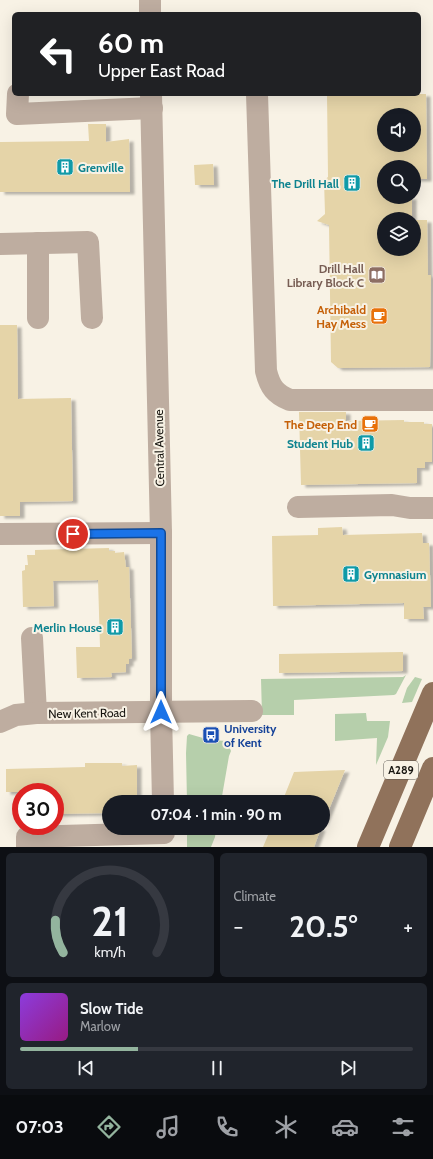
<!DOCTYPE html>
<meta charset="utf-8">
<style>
:root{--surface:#171b24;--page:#20242c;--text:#f1f3f6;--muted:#9ea1a6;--line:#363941;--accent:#93b49e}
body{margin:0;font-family:Cabin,sans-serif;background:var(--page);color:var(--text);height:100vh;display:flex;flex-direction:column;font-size:15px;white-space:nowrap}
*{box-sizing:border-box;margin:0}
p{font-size:13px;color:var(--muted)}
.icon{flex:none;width:22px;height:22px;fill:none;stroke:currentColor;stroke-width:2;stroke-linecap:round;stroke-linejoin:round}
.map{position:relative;height:847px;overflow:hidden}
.panel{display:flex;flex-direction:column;gap:6px;padding:6px;background:#0d0f14;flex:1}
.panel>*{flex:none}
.hud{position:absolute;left:12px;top:12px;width:409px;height:84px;border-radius:6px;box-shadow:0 4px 16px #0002;background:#202124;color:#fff;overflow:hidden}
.buttons{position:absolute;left:377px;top:108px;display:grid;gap:8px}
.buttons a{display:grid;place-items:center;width:44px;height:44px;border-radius:50%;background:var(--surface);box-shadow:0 4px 16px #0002;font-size:20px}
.speed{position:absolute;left:12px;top:783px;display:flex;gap:8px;font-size:20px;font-weight:700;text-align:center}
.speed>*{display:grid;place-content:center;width:52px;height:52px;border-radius:50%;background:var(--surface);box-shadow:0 4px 16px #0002;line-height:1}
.speed .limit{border:6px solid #d22;background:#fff;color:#111}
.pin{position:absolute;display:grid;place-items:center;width:34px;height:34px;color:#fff;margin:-17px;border:2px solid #fff;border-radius:50%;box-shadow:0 1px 4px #0007}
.me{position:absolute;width:44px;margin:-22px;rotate:0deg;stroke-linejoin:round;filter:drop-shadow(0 0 3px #0008)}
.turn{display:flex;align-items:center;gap:14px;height:84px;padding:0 20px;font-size:18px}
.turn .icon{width:52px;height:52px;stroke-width:2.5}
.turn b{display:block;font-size:28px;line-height:34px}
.big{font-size:30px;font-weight:800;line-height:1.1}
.panel .card{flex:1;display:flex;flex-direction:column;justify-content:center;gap:6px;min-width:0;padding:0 14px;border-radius:6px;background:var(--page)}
.panel .dial{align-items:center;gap:0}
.dial svg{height:104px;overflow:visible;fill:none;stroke:var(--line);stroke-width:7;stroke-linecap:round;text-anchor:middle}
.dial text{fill:var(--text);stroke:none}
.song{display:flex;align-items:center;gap:12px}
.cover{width:48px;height:48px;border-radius:6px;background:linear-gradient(135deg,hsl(270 70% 55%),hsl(310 70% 35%))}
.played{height:4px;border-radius:2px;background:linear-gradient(90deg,var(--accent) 30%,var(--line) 30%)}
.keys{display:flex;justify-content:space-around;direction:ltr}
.heat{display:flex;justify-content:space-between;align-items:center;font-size:22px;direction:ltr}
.panel .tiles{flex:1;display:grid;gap:6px;grid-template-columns:1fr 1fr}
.card:last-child{grid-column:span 2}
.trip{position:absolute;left:102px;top:795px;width:228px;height:40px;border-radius:20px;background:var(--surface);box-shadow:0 4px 16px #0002;font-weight:800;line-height:40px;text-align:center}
.dock{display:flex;height:64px;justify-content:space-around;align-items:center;background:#090b0e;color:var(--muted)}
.dock .icon{width:28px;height:28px}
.dock .current{color:var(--accent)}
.dock b{font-size:18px;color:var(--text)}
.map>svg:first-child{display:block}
</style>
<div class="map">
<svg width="433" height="847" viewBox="0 0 433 847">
<defs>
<filter id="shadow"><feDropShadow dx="4.5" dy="2.5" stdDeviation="1" flood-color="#0004"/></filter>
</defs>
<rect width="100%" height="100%" fill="#f8f2e5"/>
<g fill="#b6cfab">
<path d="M406 675 396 694 394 695 294 700V715H262L261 679 403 677Z"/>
<path d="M415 677 422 679 412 702 402 703 407 688Z"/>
<path d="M366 713 367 721H390L388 737 376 765 377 738 335 741V714Z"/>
<path d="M189 734 210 740 227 741 231 751 229 756 221 802H187L186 753 187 736Z"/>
<path d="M187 828H216L215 837 211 847H187Z"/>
</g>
<g fill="#e5d4a8" fill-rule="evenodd" filter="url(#shadow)">
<path d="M327 94H426L427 179H414V167H384V197H412V219H384V249H414V220H427L428 275H431L430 367 338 368 331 362 329 225 317 221 325 214 324 180 328 177ZM384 115H414V145H384Z"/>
<path d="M88 124H106V142L129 139 130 192H0V142L89 141Z"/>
<path d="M213 164 214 185H195L194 165Z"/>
<path d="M0 325H17L18 399 71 398 73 501 20 502V516H0Z"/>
<path d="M299 412H346V421L404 420V422H424V424H432V462H425V468H417V483L301 485Z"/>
<path d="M342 527 343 535 422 533 423 543H429L431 607H423L424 619H404V603L273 606 272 536 318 535V528Z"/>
<path d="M109 548V551H115V553L124 552 126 567H129L132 658 129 659V664H126V672L111 673 112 677 77 678 76 647H100L98 580 53 581 54 606 23 607 22 571 25 570V565H28L27 555H35V550Z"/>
<path d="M403 652V671L279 673V654Z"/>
<path d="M85 763H122V766L137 765V802H109V813L55 814V792H6V769L85 767Z"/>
<path d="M345 770 323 824V802H282L294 772Z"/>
<path d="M271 828H321L314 847H263Z"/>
</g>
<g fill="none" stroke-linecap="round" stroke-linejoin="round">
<g stroke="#beada0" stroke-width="22">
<path d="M150 0V14"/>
<path d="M18 94 17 114 152 108"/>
<path d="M151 94 161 533V712L163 802"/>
<path d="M257 94 266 371C270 387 275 394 290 400H433"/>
<path d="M0 244 88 242 92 318"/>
<path d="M38 318V243"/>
<path d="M298 507 392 505 410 508H433"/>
<path d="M0 534 161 533"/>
<path d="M32 638 36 713"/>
<path d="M0 722 16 715 36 713 252 711"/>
<path d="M27 847V837L164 833"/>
</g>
<g stroke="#90725b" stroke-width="22">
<path d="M368 847 433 693"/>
<path d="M400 847 433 768"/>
</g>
</g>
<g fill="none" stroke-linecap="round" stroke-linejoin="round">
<defs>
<path id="route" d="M73 534 161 533V712"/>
</defs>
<use href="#route" stroke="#114b97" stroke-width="10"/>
<use href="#route" stroke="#1a73e8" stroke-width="7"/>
</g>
<defs>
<symbol id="building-square" viewBox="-11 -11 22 22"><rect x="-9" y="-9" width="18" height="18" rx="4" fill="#0f9aa8" stroke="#f8f2e5"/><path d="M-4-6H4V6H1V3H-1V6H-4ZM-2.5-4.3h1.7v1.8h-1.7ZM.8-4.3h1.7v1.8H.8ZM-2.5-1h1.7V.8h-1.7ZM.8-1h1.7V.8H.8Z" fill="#fff"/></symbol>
<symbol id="library-square" viewBox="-11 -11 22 22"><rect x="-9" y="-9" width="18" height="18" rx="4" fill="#8d6e63" stroke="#f8f2e5"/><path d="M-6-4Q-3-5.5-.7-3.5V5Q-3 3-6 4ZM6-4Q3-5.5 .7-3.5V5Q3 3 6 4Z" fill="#fff"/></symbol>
<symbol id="cafe-square" viewBox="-11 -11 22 22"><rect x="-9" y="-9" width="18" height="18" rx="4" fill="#e8710a" stroke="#f8f2e5"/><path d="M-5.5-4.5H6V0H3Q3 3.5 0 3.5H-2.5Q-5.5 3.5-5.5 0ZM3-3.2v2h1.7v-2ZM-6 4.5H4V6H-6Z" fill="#fff"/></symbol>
<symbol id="bus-square" viewBox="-11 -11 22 22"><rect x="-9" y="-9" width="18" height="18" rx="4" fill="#1a4fb4" stroke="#f8f2e5"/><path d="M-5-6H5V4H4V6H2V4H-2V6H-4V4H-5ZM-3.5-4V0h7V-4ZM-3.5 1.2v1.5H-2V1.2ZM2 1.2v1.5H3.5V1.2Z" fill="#fff"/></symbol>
</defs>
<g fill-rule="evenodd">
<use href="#building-square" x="55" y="157" width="20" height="20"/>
<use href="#building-square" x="342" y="173" width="20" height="20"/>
<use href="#library-square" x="367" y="265" width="20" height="20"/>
<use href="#cafe-square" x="369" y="306" width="20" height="20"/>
<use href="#cafe-square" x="360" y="414" width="20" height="20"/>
<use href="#building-square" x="356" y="433" width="20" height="20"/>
<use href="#building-square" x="341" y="564" width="20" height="20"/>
<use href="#building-square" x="105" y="617" width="20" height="20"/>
<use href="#bus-square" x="201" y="725" width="20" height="20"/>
</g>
<g text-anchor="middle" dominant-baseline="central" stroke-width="4" stroke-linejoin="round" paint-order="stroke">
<rect fill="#f8f2e5" stroke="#5a5750" stroke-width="1" x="384" y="761" width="34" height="18" rx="3"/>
<g font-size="11" font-weight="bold" fill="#171510">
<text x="401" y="770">A289</text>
</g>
<g font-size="12" font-weight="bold" fill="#0d838f" stroke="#f8f2e5" text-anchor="end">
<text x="78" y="167" text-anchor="start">Grenville</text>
<text x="339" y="183">The Drill Hall</text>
<text x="353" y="443">Student Hub</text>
<text x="364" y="574" text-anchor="start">Gymnasium</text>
<text x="102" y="627">Merlin House</text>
</g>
<g font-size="12" font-weight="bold" fill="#785e54" stroke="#f8f2e5" text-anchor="end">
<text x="364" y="268">Drill Hall<tspan x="364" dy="14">Library Block C</tspan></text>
</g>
<g font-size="12" font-weight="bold" fill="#c56008" stroke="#f8f2e5" text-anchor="end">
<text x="366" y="309">Archibald<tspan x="366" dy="14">Hay Mess</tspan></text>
<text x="357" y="424">The Deep End</text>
</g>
<g font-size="12" fill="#171510" stroke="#f8f2e5">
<text transform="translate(159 448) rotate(-91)">Central Avenue</text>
<text transform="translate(87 713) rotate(-1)">New Kent Road</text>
</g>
<g font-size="12" font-weight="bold" fill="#164399" stroke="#f8f2e5" text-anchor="start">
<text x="224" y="728">University<tspan x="224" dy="14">of Kent</tspan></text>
</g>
</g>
</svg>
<div class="buttons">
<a><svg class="icon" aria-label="sound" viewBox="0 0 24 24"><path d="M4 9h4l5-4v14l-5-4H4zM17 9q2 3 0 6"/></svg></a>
<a><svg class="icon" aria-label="search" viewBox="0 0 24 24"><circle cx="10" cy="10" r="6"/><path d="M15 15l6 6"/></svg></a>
<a><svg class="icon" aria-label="layers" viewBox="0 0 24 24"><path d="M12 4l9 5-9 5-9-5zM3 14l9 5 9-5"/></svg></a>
</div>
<div class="speed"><div class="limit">30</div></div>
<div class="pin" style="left:73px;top:534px;background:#d93025"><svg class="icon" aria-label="arrive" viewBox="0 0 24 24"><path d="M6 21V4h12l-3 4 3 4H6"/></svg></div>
<svg class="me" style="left:161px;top:712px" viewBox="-20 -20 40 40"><path d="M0-17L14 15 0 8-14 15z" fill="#1a73e8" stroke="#fff" stroke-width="4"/></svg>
<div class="trip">07:04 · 1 min · 90 m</div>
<div class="hud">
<div class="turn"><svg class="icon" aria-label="left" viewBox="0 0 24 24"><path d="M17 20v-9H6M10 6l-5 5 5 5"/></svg><div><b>60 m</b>Upper East Road</div></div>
</div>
</div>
<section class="panel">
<div class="tiles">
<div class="card dial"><svg viewBox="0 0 100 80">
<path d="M14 69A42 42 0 1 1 86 69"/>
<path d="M14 69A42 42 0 0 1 8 44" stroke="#93b49e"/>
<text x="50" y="56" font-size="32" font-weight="700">21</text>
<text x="50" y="72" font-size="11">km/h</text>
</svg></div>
<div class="card"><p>Climate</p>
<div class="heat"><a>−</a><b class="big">20.5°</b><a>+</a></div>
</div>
<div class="card">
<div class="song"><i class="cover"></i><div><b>Slow Tide</b><p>Marlow</p></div></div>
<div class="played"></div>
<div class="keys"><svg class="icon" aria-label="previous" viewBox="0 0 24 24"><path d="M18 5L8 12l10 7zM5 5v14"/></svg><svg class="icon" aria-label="pause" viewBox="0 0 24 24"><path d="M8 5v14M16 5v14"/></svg><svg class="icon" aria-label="next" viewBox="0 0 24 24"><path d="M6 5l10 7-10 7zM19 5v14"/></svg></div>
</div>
</div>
</section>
<nav class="dock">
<b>07:03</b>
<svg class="icon current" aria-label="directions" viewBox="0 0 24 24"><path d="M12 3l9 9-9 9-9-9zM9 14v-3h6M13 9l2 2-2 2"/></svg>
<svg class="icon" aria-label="music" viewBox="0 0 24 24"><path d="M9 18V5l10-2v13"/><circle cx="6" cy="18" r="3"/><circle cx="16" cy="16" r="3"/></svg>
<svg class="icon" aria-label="phone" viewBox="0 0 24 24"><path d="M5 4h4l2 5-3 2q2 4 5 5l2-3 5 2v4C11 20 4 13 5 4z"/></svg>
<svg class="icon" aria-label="climate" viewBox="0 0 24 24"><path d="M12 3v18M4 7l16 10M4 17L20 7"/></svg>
<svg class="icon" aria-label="car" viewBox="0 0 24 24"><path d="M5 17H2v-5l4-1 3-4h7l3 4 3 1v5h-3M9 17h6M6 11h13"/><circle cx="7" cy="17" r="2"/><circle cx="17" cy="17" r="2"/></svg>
<svg class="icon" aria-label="filters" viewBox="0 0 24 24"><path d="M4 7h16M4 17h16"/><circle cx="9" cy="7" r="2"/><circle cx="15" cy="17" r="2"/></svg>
</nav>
